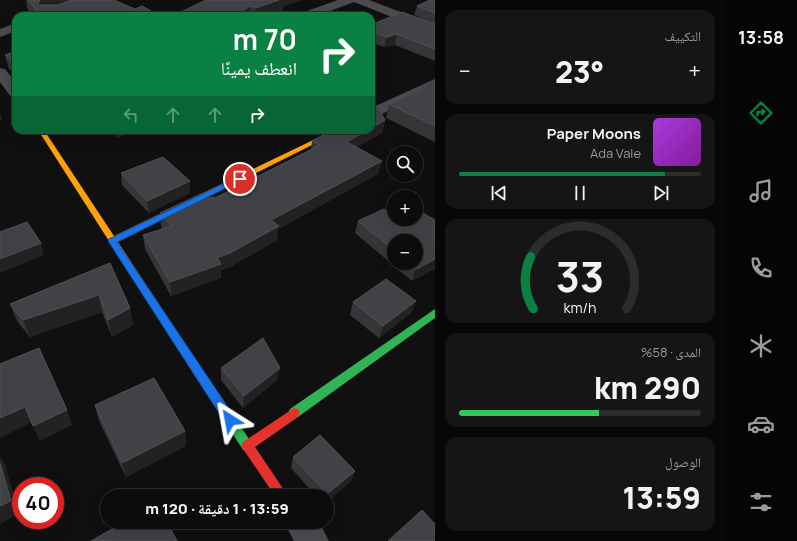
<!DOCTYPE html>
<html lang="ar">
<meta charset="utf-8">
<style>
:root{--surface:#0c0c0c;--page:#151515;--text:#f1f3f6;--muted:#9a9b9d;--line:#2c2c2d;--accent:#0b8043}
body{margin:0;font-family:Manrope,"Noto Naskh Arabic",sans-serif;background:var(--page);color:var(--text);direction:rtl;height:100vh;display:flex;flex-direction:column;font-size:15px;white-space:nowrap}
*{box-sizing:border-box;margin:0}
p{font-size:13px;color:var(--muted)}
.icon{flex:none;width:22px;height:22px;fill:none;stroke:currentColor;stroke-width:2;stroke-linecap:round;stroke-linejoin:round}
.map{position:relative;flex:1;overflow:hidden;direction:ltr}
.details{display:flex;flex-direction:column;gap:10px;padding:10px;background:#070707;width:290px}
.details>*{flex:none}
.banner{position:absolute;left:12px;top:12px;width:363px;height:122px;border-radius:12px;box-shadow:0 4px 16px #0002,0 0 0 1px var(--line);direction:rtl;background:#0b8043;color:#fff;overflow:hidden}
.buttons{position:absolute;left:387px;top:146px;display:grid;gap:8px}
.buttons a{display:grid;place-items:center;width:36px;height:36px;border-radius:50%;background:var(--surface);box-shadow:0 4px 16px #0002,0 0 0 1px var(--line);font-size:20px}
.speed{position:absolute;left:12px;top:477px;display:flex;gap:8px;font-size:20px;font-weight:700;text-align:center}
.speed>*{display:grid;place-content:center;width:52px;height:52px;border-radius:50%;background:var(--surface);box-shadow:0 4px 16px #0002,0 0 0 1px var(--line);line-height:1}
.speed .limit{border:6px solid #d22;background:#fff;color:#111}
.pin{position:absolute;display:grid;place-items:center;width:34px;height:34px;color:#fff;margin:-17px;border:2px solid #fff;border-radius:50%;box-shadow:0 1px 4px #0007}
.me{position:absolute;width:44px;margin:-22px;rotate:326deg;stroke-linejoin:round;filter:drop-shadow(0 0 3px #0008)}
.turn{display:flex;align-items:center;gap:14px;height:84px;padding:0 12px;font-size:18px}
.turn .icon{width:52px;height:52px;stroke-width:2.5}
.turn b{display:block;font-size:28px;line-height:34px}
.lanes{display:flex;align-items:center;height:38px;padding:0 12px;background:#0003;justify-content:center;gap:20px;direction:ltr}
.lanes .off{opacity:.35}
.big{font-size:30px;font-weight:800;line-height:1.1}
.details .tile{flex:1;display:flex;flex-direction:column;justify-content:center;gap:6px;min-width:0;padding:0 14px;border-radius:12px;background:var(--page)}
.details .dial{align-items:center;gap:0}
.dial svg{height:104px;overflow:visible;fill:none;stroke:var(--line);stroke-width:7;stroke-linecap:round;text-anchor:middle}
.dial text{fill:var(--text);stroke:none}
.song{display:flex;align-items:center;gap:12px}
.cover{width:48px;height:48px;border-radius:6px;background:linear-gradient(135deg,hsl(280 70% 55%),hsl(290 70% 35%))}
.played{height:4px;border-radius:2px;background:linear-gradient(90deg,var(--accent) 85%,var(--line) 85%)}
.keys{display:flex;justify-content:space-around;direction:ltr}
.heat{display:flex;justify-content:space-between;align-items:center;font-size:22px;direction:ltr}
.charge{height:6px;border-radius:3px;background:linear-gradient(90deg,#34c759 58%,var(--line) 0)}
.trip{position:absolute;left:100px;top:489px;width:234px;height:40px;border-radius:20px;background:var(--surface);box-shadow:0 4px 16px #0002,0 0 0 1px var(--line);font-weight:800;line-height:40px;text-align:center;direction:rtl}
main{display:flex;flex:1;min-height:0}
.tab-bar{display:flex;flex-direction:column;width:72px;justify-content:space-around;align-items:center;background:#050505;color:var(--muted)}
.tab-bar .icon{width:28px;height:28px}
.tab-bar .active{color:var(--accent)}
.tab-bar b{font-size:18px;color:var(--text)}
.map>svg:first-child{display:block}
</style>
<main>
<nav class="tab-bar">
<b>13:58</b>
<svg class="icon active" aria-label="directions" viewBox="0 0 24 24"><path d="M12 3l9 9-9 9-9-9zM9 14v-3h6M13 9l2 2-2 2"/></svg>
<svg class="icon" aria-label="music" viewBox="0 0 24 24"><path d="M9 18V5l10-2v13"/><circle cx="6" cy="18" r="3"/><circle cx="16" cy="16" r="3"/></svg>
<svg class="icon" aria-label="phone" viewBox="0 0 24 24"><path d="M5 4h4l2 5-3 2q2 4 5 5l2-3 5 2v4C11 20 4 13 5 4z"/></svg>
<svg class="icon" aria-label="climate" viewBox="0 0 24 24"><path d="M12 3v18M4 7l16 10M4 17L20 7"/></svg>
<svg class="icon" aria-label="car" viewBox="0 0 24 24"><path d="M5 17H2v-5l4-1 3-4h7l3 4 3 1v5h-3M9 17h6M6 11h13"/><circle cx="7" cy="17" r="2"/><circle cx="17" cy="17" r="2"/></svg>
<svg class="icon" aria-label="filters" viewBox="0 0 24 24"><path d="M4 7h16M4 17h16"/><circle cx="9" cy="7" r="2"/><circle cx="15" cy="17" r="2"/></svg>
</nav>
<section class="details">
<div class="tile"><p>التكييف</p>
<div class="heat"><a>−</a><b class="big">23°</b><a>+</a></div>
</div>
<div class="tile">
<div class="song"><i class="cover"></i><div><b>Paper Moons</b><p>Ada Vale</p></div></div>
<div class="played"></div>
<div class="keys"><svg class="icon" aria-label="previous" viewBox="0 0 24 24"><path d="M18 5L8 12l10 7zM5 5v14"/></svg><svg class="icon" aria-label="pause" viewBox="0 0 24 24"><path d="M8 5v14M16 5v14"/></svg><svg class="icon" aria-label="next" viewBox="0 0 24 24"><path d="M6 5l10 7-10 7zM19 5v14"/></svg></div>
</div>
<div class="tile dial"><svg viewBox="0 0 100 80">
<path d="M14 69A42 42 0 1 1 86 69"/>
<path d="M14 69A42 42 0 0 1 12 29" stroke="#0b8043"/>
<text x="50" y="56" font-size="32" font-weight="700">33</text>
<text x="50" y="72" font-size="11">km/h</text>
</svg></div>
<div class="tile"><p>المدى · 58%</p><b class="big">290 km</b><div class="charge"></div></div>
<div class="tile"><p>الوصول</p><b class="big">13:59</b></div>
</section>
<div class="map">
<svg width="435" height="541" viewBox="0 0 435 541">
<rect width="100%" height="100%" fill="#101010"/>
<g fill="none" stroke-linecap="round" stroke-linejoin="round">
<g fill="#4a4a50" fill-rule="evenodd">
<path d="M338 0H369L435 25V34L354 2 317 16H299L301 13Z"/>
<path d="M16 23V31L0 37V29Z"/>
<path d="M0 68 5 69 16 83V99L11 97 0 82Z"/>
<path d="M435 79V89L371 119V108Z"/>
<path d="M284 522H319L329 541H294Z"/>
</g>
<g fill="#30b455" fill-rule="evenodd">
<path d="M435 309V318L298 417 294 418 290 417 288 413 290 409Z"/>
<path d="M167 320 170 321 251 442 253 446 251 450 247 451 243 450 164 327 162 324 164 321Z"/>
</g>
<path fill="#ff9f0a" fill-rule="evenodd" d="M38 130H44L114 236 334 130H342L118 242 170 321 172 324 170 327 167 328 164 327Z"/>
<path fill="#e5322d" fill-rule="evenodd" d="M294 408 298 409 300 413 298 417 255 447 288 496H275L241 446 243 442Z"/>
</g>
<g fill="#363639" fill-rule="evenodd">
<path d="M25 0H114L135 9 160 16H33L27 8 26 0Z"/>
<path d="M206 0H302L283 6V10L266 16H179V13Z"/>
<path d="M435 0V24L414 15 417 6Z"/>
<path d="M435 24V61L395 45 384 47 371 42V25Z"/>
<path d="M16 51V75L9 69 5 55Z"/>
<path d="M435 80V142L386 118 389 104 422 88 423 86Z"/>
<path d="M385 120 382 133 357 147 378 174 278 229 277 240 230 267 221 270V278L171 296 145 249 143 235 163 229 161 227 160 213 210 198H215L311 150 312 141Z"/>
<path d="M109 130H143L117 137Z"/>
<path d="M303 130H323L311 135Z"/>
<path d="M121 173 190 193 149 213 122 185Z"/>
<path d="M435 220 412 281 355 233 358 221 404 225ZM394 241 416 263H394Z"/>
<path d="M110 263 133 325 112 337 102 312 30 337 17 321 10 304Z"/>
<path d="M416 301 411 313 379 338 350 315 353 302Z"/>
<path d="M221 368 278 379 243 408 221 380Z"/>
<path d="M95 405 185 431 186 446 126 477 99 421Z"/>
<path d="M293 457 355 471 351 481 327 502V496H316L291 468Z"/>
</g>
<g fill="#222223">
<path d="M40 0H77L44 12 38 3Z"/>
<path d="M278 0H302L283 6V10L266 16H255V8Z"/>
<path d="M251 6 250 16H233Z"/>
<path d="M397 34 395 45 384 47 387 37Z"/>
<path d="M0 112 2 120 0 121Z"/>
<path d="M385 120 382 133 345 155 347 142 367 130H371V128Z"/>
<path d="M116 130H143L117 137Z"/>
<path d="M312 130H323L311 135Z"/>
<path d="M382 161 378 174 278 229 277 240 230 267 221 270V278L171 296 170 282 271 220Z"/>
<path d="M190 181V193L149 213 147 201Z"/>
<path d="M41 243 44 255 0 273V259Z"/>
<path d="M435 259V269L412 281 417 269Z"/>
<path d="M99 295 102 312 30 337 23 320Z"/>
<path d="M416 301 411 313 379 338 383 326Z"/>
<path d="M130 308 133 325 112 337 108 320Z"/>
<path d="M280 368 278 379 243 408 244 396Z"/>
<path d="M25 407 32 422 0 438V418Z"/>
<path d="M67 410 72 425 40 441 33 426Z"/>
<path d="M185 431 186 446 126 477 122 463Z"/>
<path d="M0 456 5 464 19 514 0 524Z"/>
<path d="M355 471 351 481 327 502V494Z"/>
</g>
<g fill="#414246" stroke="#505057">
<path d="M28 0H40L38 3 39 5H58L72 0H114L135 9 142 6 160 16H41Z"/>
<path d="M206 0H279L255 8 251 6 233 16H187L179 13Z"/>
<path d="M430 0H435V13L417 6Z"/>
<path d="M402 12 435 24V49L397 34 387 37 371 31V25Z"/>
<path d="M16 51V65L5 55Z"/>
<path d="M435 80V126L389 104 426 87 423 86Z"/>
<path d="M377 106 385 120 371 128V109Z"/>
<path d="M333 130H367L347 142 382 161 271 220 279 226 230 253 217 258 221 264 170 282 143 235 172 226 160 213 203 193 210 198 213 197 215 198 320 145 312 141Z"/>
<path d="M163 157 190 181 147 201 121 173Z"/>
<path d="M384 209 394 217V219H397L404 225 412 219H416V216L421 212 435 220V259L417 269 410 263H416V241H394V250L358 221Z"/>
<path d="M27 222 41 243 0 259V232Z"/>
<path d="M110 263 130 308 108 320 99 295 23 320 10 304Z"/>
<path d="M386 279 416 301 383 326 353 302Z"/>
<path d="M263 338 280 368 244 396 221 368Z"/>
<path d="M39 348 67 410 33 426 25 407 0 418V364Z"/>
<path d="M154 378 185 431 122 463 95 405Z"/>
<path d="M320 435 355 471 327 494 293 457Z"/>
<path d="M0 463 11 501 0 506Z"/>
<path d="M422 510 435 524V541H388Z"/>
<path d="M124 522H167L177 541H91Z"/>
</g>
<path fill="#1a73e8" stroke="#114b97" d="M240 176 244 179 242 180 117 242 234 416 236 420 234 424 230 425 226 424 108 241 109 239Z"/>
</svg>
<div class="buttons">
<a><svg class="icon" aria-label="search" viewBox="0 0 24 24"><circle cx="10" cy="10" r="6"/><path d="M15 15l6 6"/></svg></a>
<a>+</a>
<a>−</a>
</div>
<div class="speed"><div class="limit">40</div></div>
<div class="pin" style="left:240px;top:179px;background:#d93025"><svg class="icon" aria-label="arrive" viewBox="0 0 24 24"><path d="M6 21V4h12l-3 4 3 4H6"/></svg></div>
<svg class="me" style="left:230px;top:420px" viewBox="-20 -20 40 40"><path d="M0-17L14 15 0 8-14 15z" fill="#1a73e8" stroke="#fff" stroke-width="4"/></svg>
<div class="trip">13:59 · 1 دقيقة · 120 m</div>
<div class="banner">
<div class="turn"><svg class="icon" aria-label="right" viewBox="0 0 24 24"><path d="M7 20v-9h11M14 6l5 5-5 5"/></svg><div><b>70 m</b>انعطف يمينًا</div></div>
<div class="lanes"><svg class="icon off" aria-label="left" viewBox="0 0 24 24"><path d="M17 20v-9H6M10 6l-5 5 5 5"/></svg><svg class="icon off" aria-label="ahead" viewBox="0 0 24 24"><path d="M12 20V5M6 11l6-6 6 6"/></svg><svg class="icon off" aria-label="ahead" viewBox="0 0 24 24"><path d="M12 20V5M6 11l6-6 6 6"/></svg><svg class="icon" aria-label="right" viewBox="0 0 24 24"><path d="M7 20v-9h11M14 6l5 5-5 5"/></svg></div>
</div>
</div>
</main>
